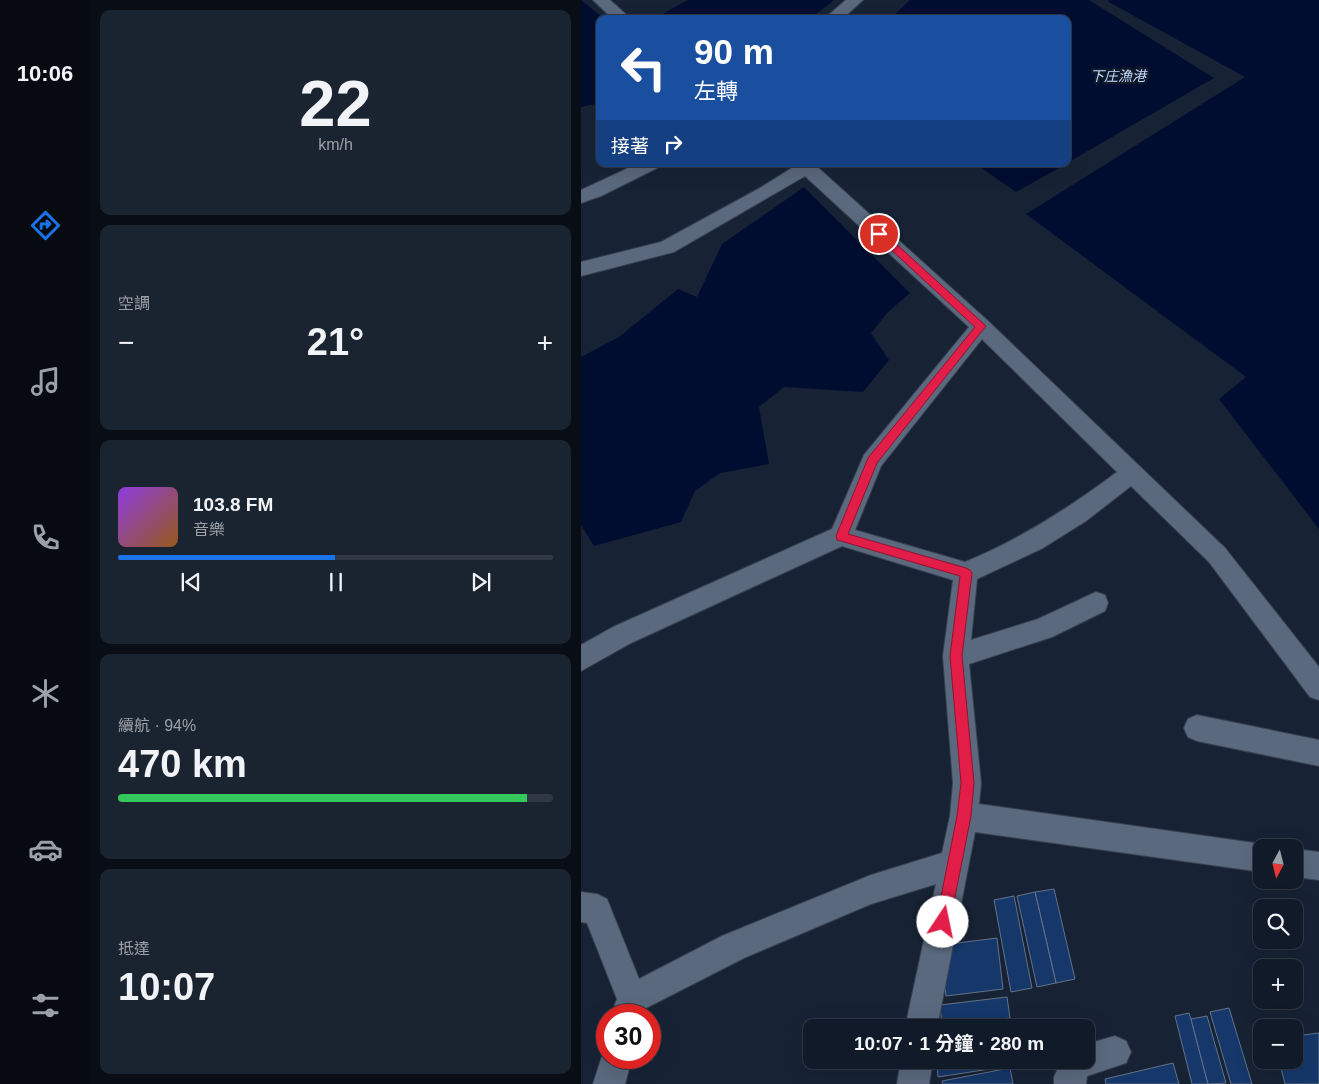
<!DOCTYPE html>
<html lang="zh-TW">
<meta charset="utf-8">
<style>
:root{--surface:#111a28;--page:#1a2330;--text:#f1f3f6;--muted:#9ca1a8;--line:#303845;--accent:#1a73e8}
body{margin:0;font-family:Helvetica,"Noto Sans TC",sans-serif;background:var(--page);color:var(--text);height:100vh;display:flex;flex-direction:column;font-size:19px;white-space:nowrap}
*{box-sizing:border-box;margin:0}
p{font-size:16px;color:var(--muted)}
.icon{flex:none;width:28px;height:28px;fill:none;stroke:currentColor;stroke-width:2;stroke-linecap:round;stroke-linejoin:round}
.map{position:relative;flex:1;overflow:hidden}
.drawer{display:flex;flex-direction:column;gap:10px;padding:10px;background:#090e16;width:491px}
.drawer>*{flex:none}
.guide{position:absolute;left:15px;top:15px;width:475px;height:152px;border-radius:10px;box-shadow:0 5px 20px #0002,0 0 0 1px var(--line);background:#1a4fa0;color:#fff;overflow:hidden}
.needle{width:32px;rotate:187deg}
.tools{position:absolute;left:672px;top:839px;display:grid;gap:10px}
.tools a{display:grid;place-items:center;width:50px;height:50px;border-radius:10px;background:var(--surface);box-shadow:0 5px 20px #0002,0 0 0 1px var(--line);font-size:25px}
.speed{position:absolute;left:15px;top:1004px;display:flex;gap:10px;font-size:25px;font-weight:700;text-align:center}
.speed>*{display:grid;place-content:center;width:65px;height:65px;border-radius:50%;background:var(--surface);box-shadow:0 5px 20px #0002,0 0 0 1px var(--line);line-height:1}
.speed .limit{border:8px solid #d22;background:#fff;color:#111}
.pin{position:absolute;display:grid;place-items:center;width:42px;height:42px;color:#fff;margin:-21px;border:2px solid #fff;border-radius:50%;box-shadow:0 1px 5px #0007}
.me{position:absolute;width:55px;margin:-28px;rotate:11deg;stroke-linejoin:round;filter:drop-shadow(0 0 4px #0008)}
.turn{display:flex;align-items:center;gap:18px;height:105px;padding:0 15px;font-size:22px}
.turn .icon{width:65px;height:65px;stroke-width:2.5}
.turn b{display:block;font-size:35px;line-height:42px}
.then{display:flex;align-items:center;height:48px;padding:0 15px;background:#0003;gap:10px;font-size:19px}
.big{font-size:38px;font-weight:700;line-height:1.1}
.drawer .tile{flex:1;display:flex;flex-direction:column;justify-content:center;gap:8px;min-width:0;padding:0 18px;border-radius:10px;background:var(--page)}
.drawer .dial{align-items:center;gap:0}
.dial b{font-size:65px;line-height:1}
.song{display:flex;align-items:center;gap:15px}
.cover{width:60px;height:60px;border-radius:8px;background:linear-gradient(135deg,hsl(270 70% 55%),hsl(30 70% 35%))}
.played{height:5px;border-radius:2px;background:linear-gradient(90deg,var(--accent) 50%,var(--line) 50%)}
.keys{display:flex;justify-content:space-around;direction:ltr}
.heat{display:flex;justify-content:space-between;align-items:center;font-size:28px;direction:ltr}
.charge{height:8px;border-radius:4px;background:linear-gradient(90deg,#34c759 94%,var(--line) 0)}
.trip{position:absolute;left:222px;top:1019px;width:292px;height:50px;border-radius:10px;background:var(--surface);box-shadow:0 5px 20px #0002,0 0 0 1px var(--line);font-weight:700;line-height:50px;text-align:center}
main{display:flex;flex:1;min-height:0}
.menu{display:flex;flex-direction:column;width:90px;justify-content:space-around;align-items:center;background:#070a10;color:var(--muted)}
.menu .icon{width:35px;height:35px}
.menu .current{color:var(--accent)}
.menu b{font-size:22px;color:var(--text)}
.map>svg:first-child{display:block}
</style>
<main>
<nav class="menu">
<b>10:06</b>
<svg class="icon current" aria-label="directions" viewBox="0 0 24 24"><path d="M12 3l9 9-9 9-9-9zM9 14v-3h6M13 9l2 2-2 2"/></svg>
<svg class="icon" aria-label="music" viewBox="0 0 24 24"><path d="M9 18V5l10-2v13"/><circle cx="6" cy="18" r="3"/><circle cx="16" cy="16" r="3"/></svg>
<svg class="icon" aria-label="phone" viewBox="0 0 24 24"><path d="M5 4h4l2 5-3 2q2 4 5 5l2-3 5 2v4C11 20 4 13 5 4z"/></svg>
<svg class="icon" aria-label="climate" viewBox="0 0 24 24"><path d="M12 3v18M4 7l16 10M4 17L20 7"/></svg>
<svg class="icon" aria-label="car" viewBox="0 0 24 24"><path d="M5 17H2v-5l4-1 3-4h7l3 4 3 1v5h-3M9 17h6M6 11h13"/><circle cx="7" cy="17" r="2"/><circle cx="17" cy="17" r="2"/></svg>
<svg class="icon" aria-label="filters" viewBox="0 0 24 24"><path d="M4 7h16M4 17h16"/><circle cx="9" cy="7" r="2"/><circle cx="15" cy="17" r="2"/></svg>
</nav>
<section class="drawer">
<div class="tile dial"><b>22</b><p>km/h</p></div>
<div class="tile"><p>空調</p>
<div class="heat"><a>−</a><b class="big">21°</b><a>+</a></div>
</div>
<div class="tile">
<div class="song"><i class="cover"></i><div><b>103.8 FM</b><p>音樂</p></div></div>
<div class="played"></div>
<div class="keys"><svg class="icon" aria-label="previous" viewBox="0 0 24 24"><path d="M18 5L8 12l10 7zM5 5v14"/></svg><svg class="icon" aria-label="pause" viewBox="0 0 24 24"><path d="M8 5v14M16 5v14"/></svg><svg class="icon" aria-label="next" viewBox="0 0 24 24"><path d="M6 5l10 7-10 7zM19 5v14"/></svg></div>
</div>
<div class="tile"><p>續航 · 94%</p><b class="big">470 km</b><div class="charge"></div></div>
<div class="tile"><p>抵達</p><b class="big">10:07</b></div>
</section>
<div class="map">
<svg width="738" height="1084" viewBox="0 0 738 1084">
<rect width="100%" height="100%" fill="#172335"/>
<g fill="#000d31">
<path d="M0 0 24 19H19V103L0 107Z"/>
<path d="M107 0H253L229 19H79L76 17Z"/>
<path d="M329 0H508L633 78 486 163V19H309Z"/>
<path d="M529 0H738V529L638 399 665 377 445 214 664 77 526 1Z"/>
<path d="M395 164H485L435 192Z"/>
<path d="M223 187 329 293 306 313 290 333 308 360 282 392 203 387 178 407 188 464 139 473 114 491 100 522 13 546 0 525V357L38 337 97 289 116 297 141 244Z"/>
</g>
<g fill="#153769" stroke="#647288">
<path d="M473 889 494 979 475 983 454 892Z"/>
<path d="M454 892 475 983 456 987 436 896Z"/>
<path d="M433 896 451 988 430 992 413 900Z"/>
<path d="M416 938 422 989 365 996 360 945Z"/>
<path d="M426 997 429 1018 361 1026 359 1005Z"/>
<path d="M648 1008 671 1084H650L629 1012Z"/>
<path d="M608 1013 610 1019 627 1084H611L594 1016Z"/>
<path d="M626 1016 645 1083 627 1084 610 1019Z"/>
<path d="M429 1022 430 1028H393Z"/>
<path d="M738 1033V1084H704L698 1060H714V1036Z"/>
<path d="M356 1060H434L435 1065 357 1077Z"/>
<path d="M592 1063 598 1084H525L524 1079Z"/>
<path d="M429 1068 432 1084H362L361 1081Z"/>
</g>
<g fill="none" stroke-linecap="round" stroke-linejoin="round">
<defs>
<g id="minor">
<path d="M12 0H29L50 19H32Z"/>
<path d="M265 0H282L261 19H243Z"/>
<path d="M56 164H79L76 168 20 196 0 203V190Z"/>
<path d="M213 164H233L407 321 644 548 738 667V700L729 697 628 562 550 486 505 521 462 548 396 579 390 640 457 619 515 592 524 595 527 603 524 611 471 637 388 664 400 783 398 804 681 844 690 848H681V872L394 832 356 1028H324L355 884 290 904 163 958 63 1009 62 1015H30L36 999 6 923 0 922V892L16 894 26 899 58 979 141 936 290 875 361 853 369 816 372 783 362 656 372 580 261 546 50 643 0 671V645L32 627 251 529 283 455 388 327 224 176 93 252 0 276V262L80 242 179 188 214 166ZM401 339 536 472C488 508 440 539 384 562L274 530 300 466Z"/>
<path d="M616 715 738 740V766L616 741 607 737 603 728 607 719Z"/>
<path d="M714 849 738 852V880L714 877Z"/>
<path d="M534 1036 545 1041 550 1052 545 1063 506 1076 505 1084H473V1077L481 1060H506V1044Z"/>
<path d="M26 1046V1058H51L44 1084H12L24 1047Z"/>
<path d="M320 1060H352L348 1084H316Z"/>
</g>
</defs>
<use href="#minor" stroke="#384150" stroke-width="2"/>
<use href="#minor" fill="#5b697e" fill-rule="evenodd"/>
</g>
<path fill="#e11d48" stroke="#92132f" d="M295 231H301L405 326 296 463 267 534 385 568 389 570 391 573 381 656 393 783 390 816 369 922 367 927 362 929 357 927 355 922 376 816 380 783 369 656 379 576 260 541 256 540 255 536 287 458 394 327 295 236Z"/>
<g text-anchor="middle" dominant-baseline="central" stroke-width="5" stroke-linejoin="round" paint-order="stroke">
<g font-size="14" font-style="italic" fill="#c5dafa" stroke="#0e192b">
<text x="537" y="76">下庄漁港</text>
</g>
</g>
</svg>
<div class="tools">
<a><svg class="needle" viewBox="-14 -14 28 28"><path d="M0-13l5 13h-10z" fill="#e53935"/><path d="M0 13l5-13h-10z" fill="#9ca1a8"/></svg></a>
<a><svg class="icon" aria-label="search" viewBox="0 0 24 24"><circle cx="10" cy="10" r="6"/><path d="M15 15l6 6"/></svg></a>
<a>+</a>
<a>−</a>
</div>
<div class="speed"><div class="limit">30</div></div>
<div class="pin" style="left:298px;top:234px;background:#d93025"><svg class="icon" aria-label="arrive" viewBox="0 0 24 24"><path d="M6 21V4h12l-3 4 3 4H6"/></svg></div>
<svg class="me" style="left:362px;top:922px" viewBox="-20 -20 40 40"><circle r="19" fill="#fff"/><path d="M0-13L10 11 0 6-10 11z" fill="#e11d48"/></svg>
<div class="trip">10:07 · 1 分鐘 · 280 m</div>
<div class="guide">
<div class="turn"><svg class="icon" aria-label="left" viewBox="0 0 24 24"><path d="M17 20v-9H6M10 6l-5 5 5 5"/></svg><div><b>90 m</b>左轉</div></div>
<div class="then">接著<svg class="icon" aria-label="right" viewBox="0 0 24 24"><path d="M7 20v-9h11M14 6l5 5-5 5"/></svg></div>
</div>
</div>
</main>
